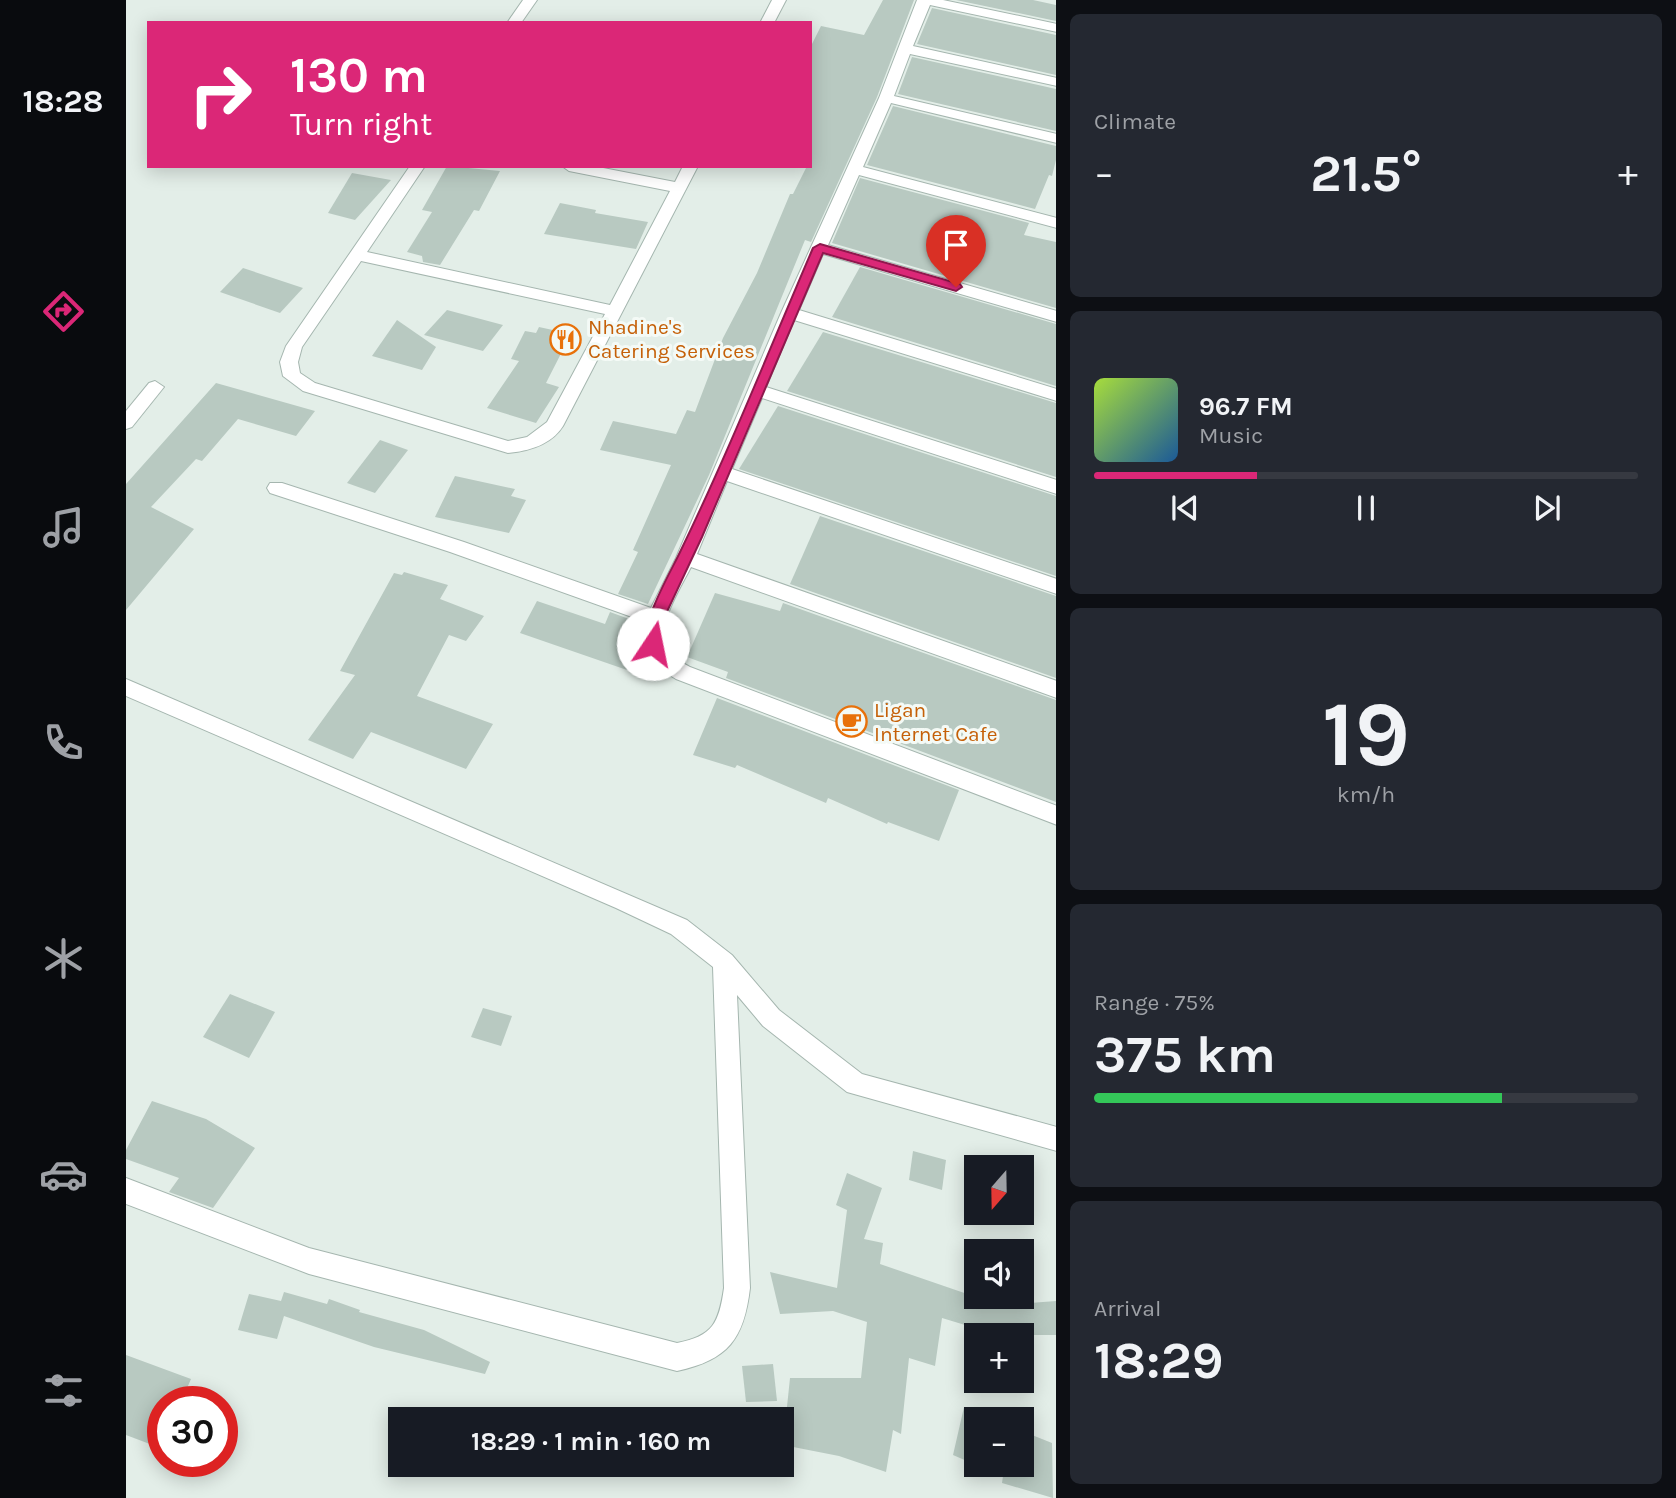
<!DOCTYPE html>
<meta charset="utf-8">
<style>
:root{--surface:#171b24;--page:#242831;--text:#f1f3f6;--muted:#9ea1a6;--line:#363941;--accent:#db2777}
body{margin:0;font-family:Karla,sans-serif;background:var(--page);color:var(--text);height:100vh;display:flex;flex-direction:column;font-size:26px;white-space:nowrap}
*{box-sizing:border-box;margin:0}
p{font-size:23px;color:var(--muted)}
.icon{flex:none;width:38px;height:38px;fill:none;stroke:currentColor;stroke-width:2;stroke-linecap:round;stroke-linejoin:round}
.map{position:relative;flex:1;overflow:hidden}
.panel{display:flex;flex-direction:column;gap:14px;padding:14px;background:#0d0f14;width:620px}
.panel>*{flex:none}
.top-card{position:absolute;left:21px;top:21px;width:665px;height:147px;border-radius:0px;box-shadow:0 4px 18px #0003;background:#db2777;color:#fff;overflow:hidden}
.needle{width:46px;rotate:200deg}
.fabs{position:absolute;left:838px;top:1155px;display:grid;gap:14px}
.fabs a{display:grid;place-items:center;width:70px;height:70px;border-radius:0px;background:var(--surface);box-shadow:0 4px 18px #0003;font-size:35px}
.speed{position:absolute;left:21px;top:1386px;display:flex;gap:14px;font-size:35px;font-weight:700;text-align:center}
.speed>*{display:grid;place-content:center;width:91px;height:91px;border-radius:50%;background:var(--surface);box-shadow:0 4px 18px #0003;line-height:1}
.speed .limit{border:10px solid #d22;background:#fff;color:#111}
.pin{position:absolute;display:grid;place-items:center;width:60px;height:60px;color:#fff;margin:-72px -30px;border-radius:50% 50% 50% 0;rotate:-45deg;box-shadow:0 0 7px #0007}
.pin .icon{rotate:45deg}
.me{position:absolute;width:77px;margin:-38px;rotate:11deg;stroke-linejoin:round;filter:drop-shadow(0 0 5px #0008)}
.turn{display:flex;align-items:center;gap:24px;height:147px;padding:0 28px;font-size:32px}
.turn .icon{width:91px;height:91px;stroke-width:2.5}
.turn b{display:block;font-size:49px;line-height:60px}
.big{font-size:52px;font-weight:700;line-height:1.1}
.panel .widget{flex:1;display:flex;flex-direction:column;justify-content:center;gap:10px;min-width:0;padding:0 24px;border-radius:10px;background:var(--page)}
.panel .dial{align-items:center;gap:0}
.dial b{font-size:91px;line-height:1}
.song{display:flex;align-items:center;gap:21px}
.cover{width:84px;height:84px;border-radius:10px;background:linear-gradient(135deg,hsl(80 70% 55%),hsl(210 70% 35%))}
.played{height:7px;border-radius:4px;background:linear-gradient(90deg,var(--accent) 30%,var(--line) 30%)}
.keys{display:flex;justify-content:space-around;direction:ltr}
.heat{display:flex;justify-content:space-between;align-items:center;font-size:38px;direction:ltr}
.charge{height:10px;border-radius:5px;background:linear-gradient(90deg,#34c759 75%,var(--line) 0)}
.trip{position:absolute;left:262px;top:1407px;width:406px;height:70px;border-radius:0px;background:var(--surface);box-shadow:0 4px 18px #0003;font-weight:700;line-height:70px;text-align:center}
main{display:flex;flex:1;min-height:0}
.tab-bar{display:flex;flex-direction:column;width:126px;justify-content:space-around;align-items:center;background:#090b0e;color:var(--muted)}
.tab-bar .icon{width:49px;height:49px}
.tab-bar .on{color:var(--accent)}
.tab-bar b{font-size:32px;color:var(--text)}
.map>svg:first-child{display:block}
</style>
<main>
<nav class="tab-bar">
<b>18:28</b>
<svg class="icon on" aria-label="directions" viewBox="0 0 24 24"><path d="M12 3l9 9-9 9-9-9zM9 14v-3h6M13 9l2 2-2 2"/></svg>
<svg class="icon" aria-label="music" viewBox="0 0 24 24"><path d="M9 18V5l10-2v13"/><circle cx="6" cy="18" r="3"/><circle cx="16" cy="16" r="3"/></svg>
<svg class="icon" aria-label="phone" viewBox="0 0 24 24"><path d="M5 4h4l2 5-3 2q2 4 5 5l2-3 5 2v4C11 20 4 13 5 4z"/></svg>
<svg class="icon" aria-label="climate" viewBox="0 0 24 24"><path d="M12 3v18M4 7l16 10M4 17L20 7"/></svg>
<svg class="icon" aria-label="car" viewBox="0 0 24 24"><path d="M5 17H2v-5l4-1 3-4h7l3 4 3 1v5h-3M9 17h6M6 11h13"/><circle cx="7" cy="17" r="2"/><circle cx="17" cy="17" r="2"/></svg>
<svg class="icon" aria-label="filters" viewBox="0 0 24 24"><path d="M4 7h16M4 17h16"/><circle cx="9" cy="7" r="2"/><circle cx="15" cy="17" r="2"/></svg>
</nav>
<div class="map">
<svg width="931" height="1498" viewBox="0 0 931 1498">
<rect width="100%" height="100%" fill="#e3eee8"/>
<g fill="#b8c9c1">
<path d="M757 0H788L751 97 685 242 679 240 583 475 522 604 492 594 512 552 507 550 545 465 474 450 487 421 550 434 561 410 569 412 597 338 631 273 664 194H667L681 166H684V48L695 26 738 35Z"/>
<path d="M830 0H907L930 5V21Z"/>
<path d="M806 8 930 35V75L791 44Z"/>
<path d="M786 57 930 89V131L772 94Z"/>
<path d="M767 106 930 146V160L926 176 923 175 909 209 741 165Z"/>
<path d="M321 166 374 171 353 211 348 210 314 265 297 262 296 256 281 252 306 212 296 210Z"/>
<path d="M226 173 265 180 229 220 202 213Z"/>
<path d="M734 178 903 223 898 235 930 242V308L706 243Z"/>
<path d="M434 203 470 210 469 213 522 222 510 249 418 234Z"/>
<path d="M734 267 930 324V386L706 317Z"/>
<path d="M117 268 177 288 154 313 94 292Z"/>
<path d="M321 310 377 325 357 351 298 335Z"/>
<path d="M271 320 310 347 296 370 246 356Z"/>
<path d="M413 327 445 334 420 383 433 387 410 423 361 408 393 361 385 359 399 331 410 333Z"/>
<path d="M697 332 930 403V477L661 391Z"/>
<path d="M90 383 189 411 170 436 112 419 76 461 70 459 25 507 68 529 0 610V484Z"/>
<path d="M652 406 930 496V576L613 469Z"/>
<path d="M254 440 282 450 249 493 221 483Z"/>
<path d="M329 476 389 489 385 496 400 500 383 533 309 517Z"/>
<path d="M694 516 930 596V678L664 584Z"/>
<path d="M278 572 322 585 314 599 358 616 340 641 323 635 291 696 367 724 340 769 245 732 227 759 182 740 229 675 214 671 268 573 276 575Z"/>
<path d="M589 593 654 611 657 603 930 700V802L600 678 602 672 561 657Z"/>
<path d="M411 601 479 624 484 612 514 623 506 639 515 641 501 670 394 633Z"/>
<path d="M591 698 833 790 813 841 762 822 761 824 702 798 700 803 611 765 609 768 567 755Z"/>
<path d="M104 994 149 1012 123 1058 77 1037Z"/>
<path d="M357 1008 386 1016 375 1046 345 1037Z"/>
<path d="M26 1101 80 1119 129 1148 87 1208 43 1192 53 1178 0 1159V1150Z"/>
<path d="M787 1151 820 1160 816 1190 783 1180Z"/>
<path d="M721 1173 756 1188 738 1239 757 1243 754 1264 850 1297H892L891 1304 930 1301V1335H872L816 1318 809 1366 783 1358 775 1434 767 1430 760 1472 713 1456 657 1445 664 1378H735L741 1322 707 1311 654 1314 644 1272 711 1288 721 1210 710 1205Z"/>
<path d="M158 1292 201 1304 203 1299 234 1310 233 1312 298 1330 364 1362 359 1374 248 1347 158 1316 151 1339 112 1330 123 1294 155 1301Z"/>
<path d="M0 1355 65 1379 55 1402H37V1449L0 1435Z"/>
<path d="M647 1364 651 1401 620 1402 616 1366Z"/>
<path d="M838 1407 867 1419H850V1465L827 1455Z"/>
<path d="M896 1431 926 1443 927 1498 876 1483 877 1476 851 1465H896Z"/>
</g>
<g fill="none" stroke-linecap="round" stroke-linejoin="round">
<defs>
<g id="street">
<path d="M397 0H411L395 23H381Z"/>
<path d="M646 0H660L648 23H634Z"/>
<path d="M791 0H817L931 24V32L804 5 787 46 931 78V86L784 54 768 96 931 134V143L765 103 737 167 931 218V228L733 175 702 245 931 311V322L697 254 673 310 931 389V401L668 320 640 387 931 480V494L636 398 606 469 931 579V594L601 481 571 554 931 681V698L565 567C555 587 527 630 541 651 546 658 557 663 564 667L931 806V825L550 679C524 662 516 654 520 622L324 552 144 493 141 488 144 483H156L338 542 525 608 550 558 655 313 753 98Z"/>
<path d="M284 166H299L241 252 484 305 544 191 443 171 436 166H467L549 182 557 166H572L437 426C425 445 403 451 382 453L177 391 157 376 154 362 160 346ZM235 261 479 314 421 422 401 437 382 441 189 383 174 373 172 362 176 347Z"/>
<path d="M29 381 38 387 6 427 0 429V411L23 383Z"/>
<path d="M0 679 561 920 606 955 653 1010 736 1074 931 1127V1151L721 1092 637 1026 611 995 624 1288C618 1339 602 1360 551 1371L183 1274 0 1204V1178L183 1248 551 1343C587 1336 593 1323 598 1288L587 967 545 934 490 908 0 696Z"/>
</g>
</defs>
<use href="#street" stroke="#a5b6af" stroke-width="2"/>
<use href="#street" fill="#fff" fill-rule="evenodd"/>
</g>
<path fill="#db2777" stroke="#8e194d" stroke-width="2" d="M694 244 834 284 836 287 830 291 697 253 576 537 538 618 535 644 527 650 522 649C512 625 545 572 555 550 603 451 644 348 687 248Z"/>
<defs>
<symbol id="restaurant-ring" viewBox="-11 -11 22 22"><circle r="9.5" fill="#f4faf6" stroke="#e8710a" stroke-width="1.5"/><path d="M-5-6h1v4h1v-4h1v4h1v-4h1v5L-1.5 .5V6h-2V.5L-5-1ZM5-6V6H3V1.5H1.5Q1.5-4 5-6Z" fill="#e8710a"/></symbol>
<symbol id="cafe-ring" viewBox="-11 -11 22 22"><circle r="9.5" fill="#f4faf6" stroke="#e8710a" stroke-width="1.5"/><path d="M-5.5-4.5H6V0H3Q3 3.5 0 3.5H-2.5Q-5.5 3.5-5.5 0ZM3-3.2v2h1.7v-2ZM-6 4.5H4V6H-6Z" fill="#e8710a"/></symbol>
</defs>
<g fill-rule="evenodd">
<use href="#restaurant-ring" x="422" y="322" width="35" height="35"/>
<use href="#cafe-ring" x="708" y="704" width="35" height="35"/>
</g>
<g text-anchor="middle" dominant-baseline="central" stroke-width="6" stroke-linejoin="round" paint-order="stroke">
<g font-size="21" fill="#c56008" stroke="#f4faf6" text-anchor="start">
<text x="462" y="327">Nhadine's<tspan x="462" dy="24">Catering Services</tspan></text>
<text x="748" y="710">Ligan<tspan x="748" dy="24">Internet Cafe</tspan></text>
</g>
</g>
</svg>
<div class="fabs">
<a><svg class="needle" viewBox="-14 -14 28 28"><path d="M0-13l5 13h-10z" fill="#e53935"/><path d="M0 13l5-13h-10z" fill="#9ea1a6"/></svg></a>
<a><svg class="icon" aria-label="sound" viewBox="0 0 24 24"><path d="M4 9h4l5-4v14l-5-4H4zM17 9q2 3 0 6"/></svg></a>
<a>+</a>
<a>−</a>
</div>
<div class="speed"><div class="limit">30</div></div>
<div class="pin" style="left:830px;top:287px;background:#d93025"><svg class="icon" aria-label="arrive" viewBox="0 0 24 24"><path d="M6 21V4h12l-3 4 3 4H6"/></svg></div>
<svg class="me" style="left:527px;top:644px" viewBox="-20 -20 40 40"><circle r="19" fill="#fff"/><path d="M0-13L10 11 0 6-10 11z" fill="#db2777"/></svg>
<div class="trip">18:29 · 1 min · 160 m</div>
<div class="top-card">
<div class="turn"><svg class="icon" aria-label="right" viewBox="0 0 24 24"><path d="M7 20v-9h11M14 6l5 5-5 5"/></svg><div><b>130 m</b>Turn right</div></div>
</div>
</div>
<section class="panel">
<div class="widget"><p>Climate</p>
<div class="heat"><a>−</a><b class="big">21.5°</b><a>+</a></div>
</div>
<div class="widget">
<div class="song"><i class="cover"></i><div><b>96.7 FM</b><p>Music</p></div></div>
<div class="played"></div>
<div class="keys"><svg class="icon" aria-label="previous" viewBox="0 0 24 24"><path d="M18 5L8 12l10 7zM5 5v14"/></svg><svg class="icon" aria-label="pause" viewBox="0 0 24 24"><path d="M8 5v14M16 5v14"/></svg><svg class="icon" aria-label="next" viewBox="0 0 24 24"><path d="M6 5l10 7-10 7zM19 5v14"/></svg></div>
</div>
<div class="widget dial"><b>19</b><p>km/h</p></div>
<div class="widget"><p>Range · 75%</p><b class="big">375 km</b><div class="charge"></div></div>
<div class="widget"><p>Arrival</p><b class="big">18:29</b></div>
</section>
</main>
